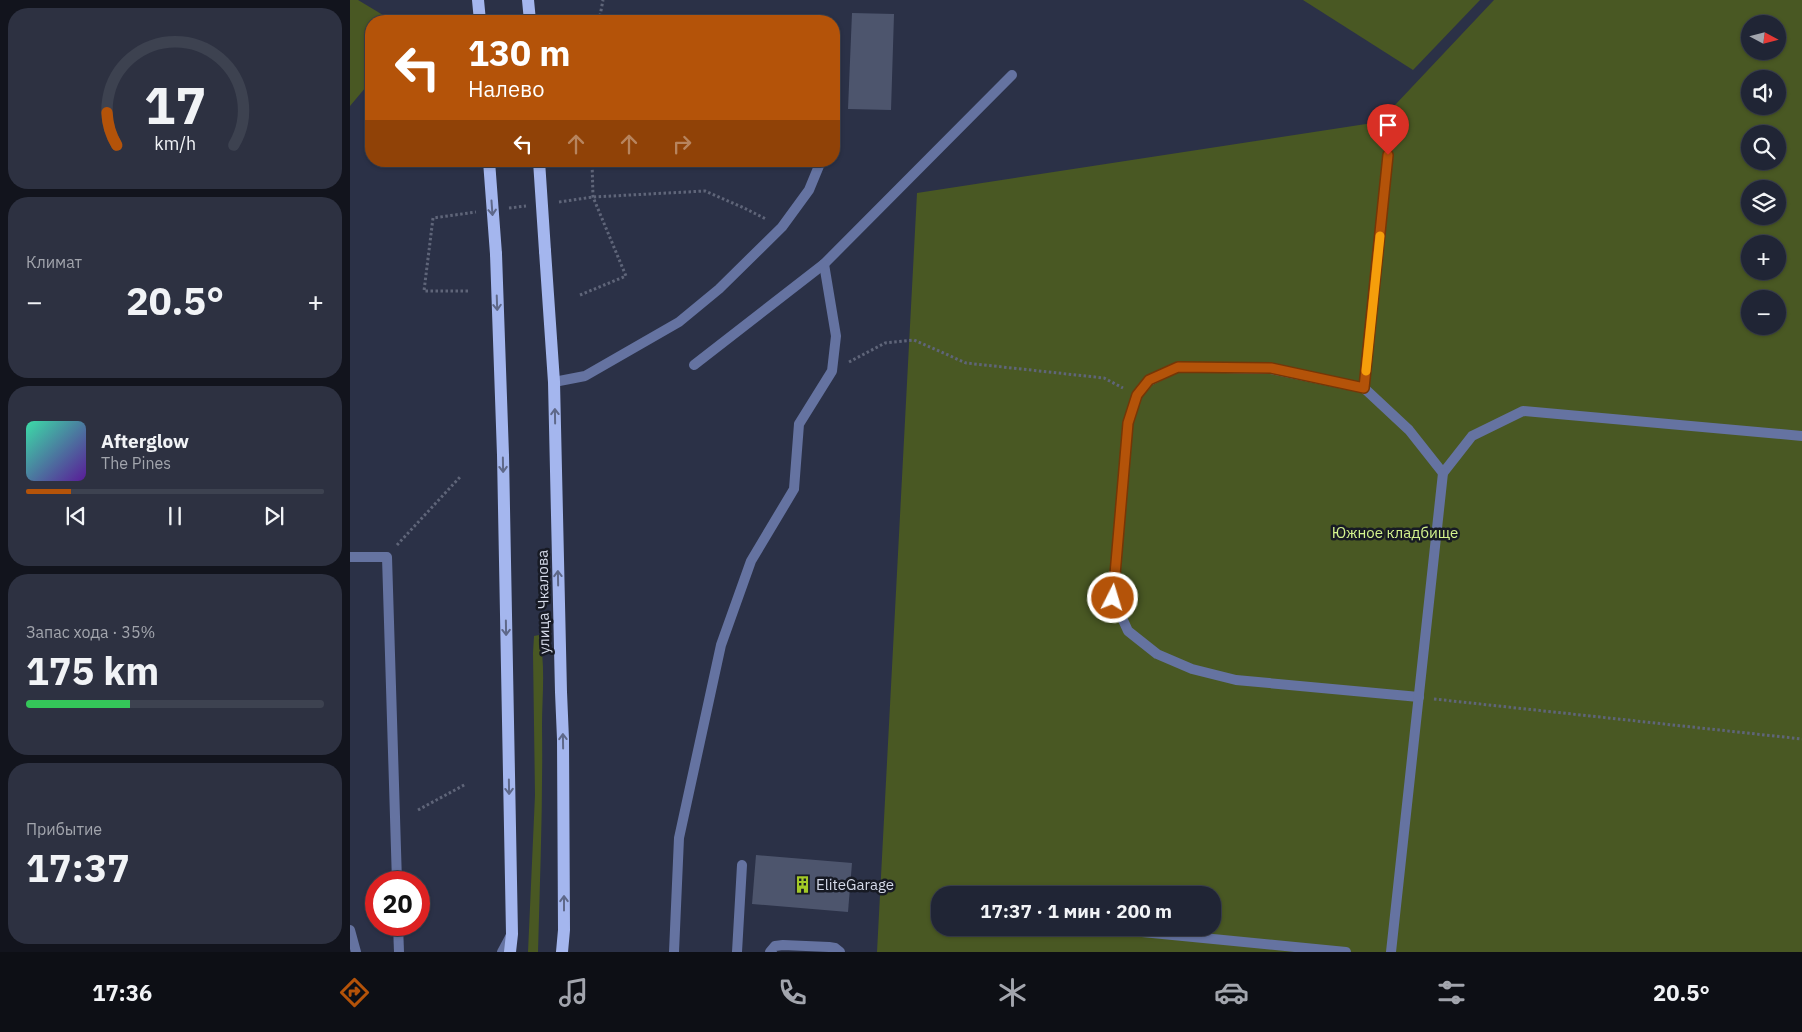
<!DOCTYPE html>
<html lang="ru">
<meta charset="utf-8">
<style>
:root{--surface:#202535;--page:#2d3141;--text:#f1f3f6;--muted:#a2a5ad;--line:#3d4250;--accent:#b45309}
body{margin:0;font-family:"IBM Plex Sans",sans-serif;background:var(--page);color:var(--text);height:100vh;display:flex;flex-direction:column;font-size:19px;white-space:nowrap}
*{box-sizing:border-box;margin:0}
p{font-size:16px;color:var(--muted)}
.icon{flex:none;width:28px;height:28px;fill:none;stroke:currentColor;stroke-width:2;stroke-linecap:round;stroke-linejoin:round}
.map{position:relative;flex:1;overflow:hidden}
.sheet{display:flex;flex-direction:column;gap:8px;padding:8px;background:#12141d;width:350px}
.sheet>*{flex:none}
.hud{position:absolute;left:15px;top:15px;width:475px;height:152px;border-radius:20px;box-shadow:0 1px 4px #0004,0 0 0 1px var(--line);background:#b45309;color:#fff;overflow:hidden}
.needle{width:32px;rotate:97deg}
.fabs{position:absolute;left:1391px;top:15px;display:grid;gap:10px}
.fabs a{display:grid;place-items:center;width:45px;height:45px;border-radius:50%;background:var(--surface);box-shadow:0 1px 4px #0004,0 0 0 1px var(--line);font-size:25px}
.speed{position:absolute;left:15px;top:871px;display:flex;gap:10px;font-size:25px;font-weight:700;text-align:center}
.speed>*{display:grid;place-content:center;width:65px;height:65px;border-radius:50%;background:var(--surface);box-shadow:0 1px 4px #0004,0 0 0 1px var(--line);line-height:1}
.speed .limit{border:8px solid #d22;background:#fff;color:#111}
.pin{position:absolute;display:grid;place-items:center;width:42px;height:42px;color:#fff;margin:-51px -21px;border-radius:50% 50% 50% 0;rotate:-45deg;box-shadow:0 0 5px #0007}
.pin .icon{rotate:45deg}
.me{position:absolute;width:55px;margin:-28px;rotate:5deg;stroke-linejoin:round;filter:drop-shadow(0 0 4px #0008)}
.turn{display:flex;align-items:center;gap:18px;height:105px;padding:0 20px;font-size:22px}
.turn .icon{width:65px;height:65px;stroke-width:2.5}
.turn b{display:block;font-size:35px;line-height:42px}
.lanes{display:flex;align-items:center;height:48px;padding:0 20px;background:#0003;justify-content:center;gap:25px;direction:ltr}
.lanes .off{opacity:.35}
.big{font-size:38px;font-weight:800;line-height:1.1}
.sheet .tile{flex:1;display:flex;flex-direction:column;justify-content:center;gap:8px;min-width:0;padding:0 18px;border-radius:20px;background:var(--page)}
.sheet .dial{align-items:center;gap:0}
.dial svg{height:130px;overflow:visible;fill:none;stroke:var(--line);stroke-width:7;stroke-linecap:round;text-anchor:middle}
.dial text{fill:var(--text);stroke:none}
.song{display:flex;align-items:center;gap:15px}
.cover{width:60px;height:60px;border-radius:8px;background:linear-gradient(135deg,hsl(160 70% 55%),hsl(270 70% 35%))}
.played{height:5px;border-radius:2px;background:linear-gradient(90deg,var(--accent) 15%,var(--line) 15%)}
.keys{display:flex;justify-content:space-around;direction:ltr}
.heat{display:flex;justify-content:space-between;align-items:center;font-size:28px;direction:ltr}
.charge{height:8px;border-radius:4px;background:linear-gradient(90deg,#34c759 35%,var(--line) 0)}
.trip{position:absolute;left:581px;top:886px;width:290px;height:50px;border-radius:20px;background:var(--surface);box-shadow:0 1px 4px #0004,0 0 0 1px var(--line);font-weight:800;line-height:50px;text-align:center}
.tabs{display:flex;height:80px;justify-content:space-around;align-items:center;background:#0d0f15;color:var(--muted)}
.tabs .icon{width:35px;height:35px}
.tabs .selected{color:var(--accent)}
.tabs b{font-size:22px;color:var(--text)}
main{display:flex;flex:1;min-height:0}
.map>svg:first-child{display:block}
</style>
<main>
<section class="sheet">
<div class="tile dial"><svg viewBox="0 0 100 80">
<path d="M14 69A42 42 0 1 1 86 69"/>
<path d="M14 69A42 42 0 0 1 8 49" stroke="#b45309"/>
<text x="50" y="56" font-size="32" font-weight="700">17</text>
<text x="50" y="72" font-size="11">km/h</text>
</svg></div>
<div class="tile"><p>Климат</p>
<div class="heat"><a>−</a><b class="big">20.5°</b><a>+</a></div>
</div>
<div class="tile">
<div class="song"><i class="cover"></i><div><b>Afterglow</b><p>The Pines</p></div></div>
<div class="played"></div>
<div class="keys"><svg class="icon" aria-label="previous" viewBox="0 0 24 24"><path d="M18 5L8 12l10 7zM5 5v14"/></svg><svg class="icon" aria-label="pause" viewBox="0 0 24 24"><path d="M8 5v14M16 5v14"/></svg><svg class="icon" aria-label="next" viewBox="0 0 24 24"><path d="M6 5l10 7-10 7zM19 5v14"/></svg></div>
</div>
<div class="tile"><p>Запас хода · 35%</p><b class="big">175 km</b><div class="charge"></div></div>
<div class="tile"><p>Прибытие</p><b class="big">17:37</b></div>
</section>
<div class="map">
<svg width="1452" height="952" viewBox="0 0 1452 952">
<rect width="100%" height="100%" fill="#2b3147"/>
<g fill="#495823" fill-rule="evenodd">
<path d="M0 0H8L43 21H21V81L0 106Z"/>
<path d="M953 0H1130L1063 70Z"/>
<path d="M1144 0H1452V952H527L567 193 1029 122ZM1400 24H1428V51H1400ZM1400 79H1428V106H1400ZM1400 134H1428V161H1400ZM1400 189H1428V216H1400ZM1400 244H1428V271H1400ZM1400 299H1428V326H1400ZM590 895H862V928H590Z"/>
<path d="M189 635C196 664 192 697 192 726 193 802 190 877 188 952H178L185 795 183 653 184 636Z"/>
</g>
<g fill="#4d556d">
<path d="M502 13 544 14 541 110 498 109Z"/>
<path d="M406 855 502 863 498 912 402 904Z"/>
</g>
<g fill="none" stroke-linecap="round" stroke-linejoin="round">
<g stroke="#5f6579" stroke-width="3" stroke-dasharray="2.5 2.5" stroke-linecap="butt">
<path d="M249 21 253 0"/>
<path d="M209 202 243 197 355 191 392 207 416 219"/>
<path d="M159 208 176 206"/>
<path d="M118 291H74L83 218 126 212"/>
<path d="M230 295 276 276 243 197 242 161"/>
<path d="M499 362 535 343 564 340 616 363 754 378 773 388"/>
<path d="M47 545 110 477"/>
<path d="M1084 699 1452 739"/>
<path d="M68 810 116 784"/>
<path d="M586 928H706"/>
</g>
<g stroke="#6573a1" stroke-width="10">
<path d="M344 365 474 264 662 75"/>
<path d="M204 382 235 376 329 322 369 289 432 227 459 190 471 161"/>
<path d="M1014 388 1038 155"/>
<path d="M0 557H37L47 882"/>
<path d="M1069 697 886 680 842 669 807 654 778 631 763 598 778 423 787 395 799 381 828 367 921 369 1014 388 1059 430 1093 473 1122 436 1173 411 1452 436"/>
<path d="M48 925 49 952"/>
<path d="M751 928 996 952"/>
<path d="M0 930 6 952"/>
<path d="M324 952 329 838 371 645 401 561 444 489 449 424 482 371 486 336 474 264"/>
<path d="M387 952 392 865"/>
<path d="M420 952 425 946 433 945 479 947 485 948 490 952"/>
<path d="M1041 952 1093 473"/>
</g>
<path stroke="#6573a1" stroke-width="10" d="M152 952 160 937"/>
<g stroke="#a4b6ee" stroke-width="12">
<path d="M128 0 130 21"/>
<path d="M178 0 180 21"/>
<path d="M195 251 204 382 211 692 213 739 214 930 212 952"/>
<path d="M146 254 153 455 162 934 160 952"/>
</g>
<g stroke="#a4b6ee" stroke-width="12">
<path d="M139 161 146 254"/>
<path d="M189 161 195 251"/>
</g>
</g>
<defs><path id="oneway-shaft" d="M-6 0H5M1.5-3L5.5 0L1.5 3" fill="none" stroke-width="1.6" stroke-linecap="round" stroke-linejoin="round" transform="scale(1.25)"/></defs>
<g stroke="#5e6889">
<use href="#oneway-shaft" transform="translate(142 208) rotate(86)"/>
<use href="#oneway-shaft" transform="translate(147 303) rotate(88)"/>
<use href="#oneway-shaft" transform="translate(205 416) rotate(-91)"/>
<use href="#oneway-shaft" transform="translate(153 465) rotate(89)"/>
<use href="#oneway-shaft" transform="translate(208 578) rotate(-91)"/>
<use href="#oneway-shaft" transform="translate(156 628) rotate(89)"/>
<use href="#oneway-shaft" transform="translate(213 741) rotate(-91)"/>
<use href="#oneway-shaft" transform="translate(159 787) rotate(89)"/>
<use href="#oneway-shaft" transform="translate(214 903) rotate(-90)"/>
</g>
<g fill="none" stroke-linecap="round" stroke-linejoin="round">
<defs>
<path id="route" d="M763 598 778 423 787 395 799 380 828 367 921 368 1014 388 1038 155"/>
</defs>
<use href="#route" stroke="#753606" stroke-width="12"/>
<use href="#route" stroke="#b45309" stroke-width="9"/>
<path stroke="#f59e0b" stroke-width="9" d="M1016 371 1030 236"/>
</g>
<defs>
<symbol id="building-bare" viewBox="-9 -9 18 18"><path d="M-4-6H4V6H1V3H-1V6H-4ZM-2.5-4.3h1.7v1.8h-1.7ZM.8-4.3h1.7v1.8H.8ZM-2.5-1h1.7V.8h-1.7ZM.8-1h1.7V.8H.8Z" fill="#a3c927" stroke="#171a24" stroke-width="2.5" paint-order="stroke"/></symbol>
</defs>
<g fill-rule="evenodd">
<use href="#building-bare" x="440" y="872" width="25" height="25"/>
</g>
<g text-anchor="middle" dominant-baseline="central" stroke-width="5" stroke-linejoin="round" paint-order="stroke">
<g font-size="15" fill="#d4f38d" stroke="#171a24">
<text x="1045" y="532">Южное кладбище</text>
</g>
<g font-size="15" fill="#d5dae9" stroke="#171a24">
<text transform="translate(193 602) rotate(-91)">улица Чкалова</text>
</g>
<g font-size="15" fill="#d5dae9" stroke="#171a24" text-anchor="start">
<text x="466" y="884">EliteGarage</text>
</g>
</g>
</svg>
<div class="fabs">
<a><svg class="needle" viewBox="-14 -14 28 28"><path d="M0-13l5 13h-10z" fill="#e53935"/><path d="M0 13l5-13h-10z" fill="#a2a5ad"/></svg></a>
<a><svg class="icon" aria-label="sound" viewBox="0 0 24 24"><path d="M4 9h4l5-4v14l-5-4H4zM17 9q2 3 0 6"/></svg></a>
<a><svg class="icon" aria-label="search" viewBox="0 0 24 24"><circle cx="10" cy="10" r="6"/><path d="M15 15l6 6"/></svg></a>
<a><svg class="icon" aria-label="layers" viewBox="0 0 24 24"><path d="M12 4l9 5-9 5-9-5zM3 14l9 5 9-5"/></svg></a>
<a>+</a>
<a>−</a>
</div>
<div class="speed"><div class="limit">20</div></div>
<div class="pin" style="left:1038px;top:155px;background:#d93025"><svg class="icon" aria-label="arrive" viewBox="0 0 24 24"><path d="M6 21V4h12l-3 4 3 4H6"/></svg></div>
<svg class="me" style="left:763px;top:598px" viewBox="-20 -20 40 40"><circle r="17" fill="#b45309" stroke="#fff" stroke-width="3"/><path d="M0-11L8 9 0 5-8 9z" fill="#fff"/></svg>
<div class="trip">17:37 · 1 мин · 200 m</div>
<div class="hud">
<div class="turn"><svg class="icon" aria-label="left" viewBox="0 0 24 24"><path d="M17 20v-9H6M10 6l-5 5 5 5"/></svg><div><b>130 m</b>Налево</div></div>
<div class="lanes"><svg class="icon" aria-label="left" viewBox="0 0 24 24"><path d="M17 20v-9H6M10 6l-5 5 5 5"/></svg><svg class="icon off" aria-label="ahead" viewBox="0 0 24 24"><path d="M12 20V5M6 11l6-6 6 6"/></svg><svg class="icon off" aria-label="ahead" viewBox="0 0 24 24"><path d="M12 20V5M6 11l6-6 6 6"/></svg><svg class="icon off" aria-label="right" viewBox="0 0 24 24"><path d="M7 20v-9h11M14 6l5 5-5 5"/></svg></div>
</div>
</div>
</main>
<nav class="tabs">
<b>17:36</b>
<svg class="icon selected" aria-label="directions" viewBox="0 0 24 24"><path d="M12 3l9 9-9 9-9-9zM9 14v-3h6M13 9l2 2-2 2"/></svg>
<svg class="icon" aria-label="music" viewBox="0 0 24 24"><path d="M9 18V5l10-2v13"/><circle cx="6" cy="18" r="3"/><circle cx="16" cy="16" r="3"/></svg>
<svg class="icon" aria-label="phone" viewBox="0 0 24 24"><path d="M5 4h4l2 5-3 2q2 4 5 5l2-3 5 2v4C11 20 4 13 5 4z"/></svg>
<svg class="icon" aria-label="climate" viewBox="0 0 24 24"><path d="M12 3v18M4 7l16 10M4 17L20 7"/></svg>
<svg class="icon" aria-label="car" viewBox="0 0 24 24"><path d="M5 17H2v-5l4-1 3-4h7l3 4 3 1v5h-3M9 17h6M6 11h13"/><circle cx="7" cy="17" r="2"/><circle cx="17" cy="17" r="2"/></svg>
<svg class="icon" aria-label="filters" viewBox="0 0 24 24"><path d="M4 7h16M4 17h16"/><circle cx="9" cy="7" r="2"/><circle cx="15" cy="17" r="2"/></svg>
<b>20.5°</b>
</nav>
